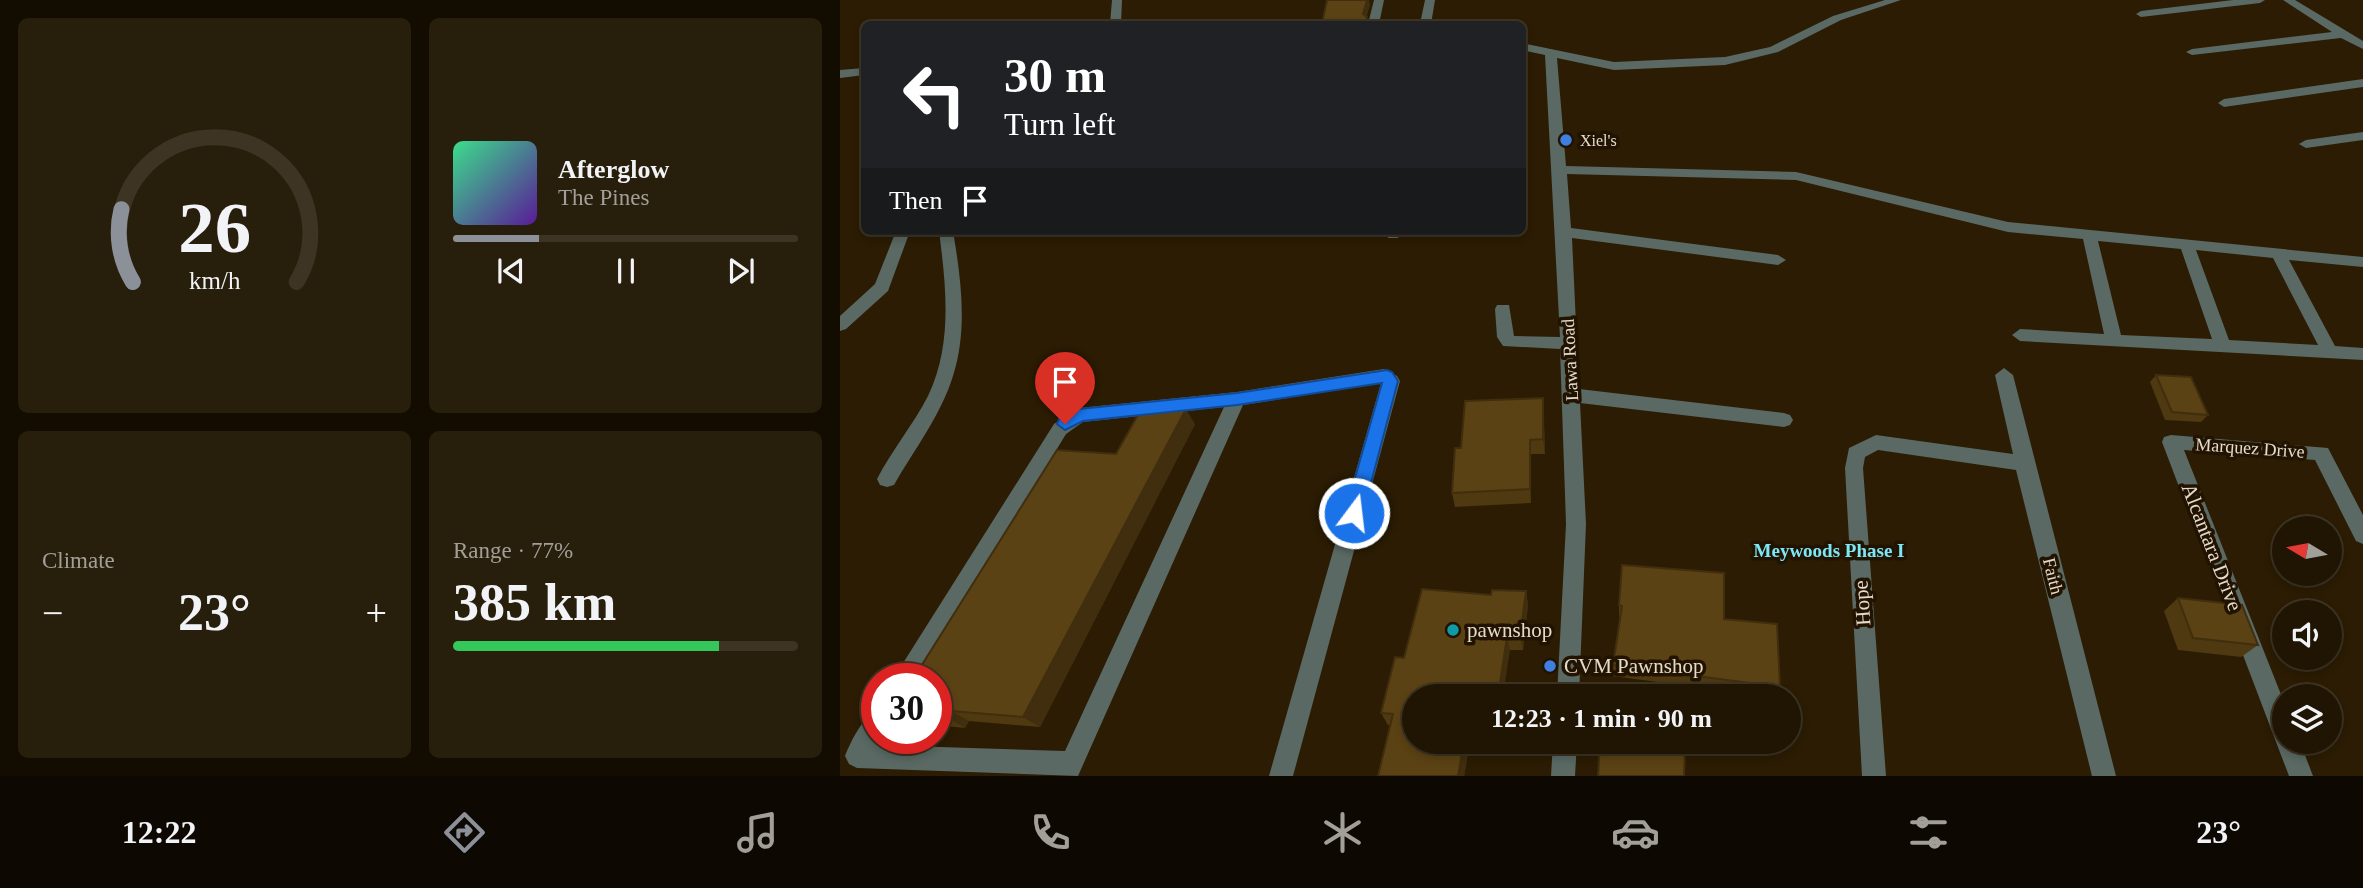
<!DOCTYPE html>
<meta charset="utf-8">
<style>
:root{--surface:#201502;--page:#281e0c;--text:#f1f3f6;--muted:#a29f99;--line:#3d3424;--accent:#8c9099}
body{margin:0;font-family:"Times New Roman",serif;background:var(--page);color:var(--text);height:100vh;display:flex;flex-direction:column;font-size:26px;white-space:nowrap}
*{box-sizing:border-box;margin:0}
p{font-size:23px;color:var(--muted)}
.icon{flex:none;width:38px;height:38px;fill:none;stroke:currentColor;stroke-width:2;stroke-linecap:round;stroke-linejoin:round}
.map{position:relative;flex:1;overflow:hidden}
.panel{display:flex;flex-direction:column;gap:18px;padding:18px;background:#120c01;width:840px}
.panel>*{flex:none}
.banner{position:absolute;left:21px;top:21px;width:665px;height:214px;border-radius:10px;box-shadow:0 4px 10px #0003,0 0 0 2px var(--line);background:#202124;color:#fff;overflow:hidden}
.needle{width:46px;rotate:280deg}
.controls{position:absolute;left:1432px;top:516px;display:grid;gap:14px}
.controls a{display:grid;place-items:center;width:70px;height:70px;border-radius:50%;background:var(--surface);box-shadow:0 4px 10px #0003,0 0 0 2px var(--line);font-size:35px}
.speed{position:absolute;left:21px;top:663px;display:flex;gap:14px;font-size:35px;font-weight:700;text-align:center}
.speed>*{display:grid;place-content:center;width:91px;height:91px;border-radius:50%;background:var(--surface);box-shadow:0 4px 10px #0003,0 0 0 2px var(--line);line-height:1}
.speed .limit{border:10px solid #d22;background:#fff;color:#111}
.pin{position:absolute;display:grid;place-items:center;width:60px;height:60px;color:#fff;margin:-72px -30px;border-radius:50% 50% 50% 0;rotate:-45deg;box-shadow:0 0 7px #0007}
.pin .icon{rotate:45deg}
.me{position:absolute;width:77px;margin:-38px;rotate:15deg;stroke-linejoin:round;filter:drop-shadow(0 0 5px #0008)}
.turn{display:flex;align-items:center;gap:24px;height:147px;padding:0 28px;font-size:32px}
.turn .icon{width:91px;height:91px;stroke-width:2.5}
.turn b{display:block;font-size:49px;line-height:60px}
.then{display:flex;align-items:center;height:66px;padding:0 28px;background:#0003;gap:14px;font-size:26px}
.big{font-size:52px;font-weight:700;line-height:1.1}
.panel .tile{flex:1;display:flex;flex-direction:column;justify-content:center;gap:10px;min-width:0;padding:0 24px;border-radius:10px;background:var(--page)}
.panel .dial{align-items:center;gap:0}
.dial svg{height:182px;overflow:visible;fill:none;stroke:var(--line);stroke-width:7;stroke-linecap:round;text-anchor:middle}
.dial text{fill:var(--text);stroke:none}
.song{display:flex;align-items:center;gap:21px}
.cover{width:84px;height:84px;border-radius:10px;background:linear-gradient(135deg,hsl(150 70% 55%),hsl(270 70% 35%))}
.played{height:7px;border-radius:4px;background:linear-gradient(90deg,var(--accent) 25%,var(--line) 25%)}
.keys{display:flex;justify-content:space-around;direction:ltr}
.heat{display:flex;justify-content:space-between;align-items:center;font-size:38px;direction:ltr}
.charge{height:10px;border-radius:5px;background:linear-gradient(90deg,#34c759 77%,var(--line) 0)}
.panel .tiles{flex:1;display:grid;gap:18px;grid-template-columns:repeat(2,1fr)}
.trip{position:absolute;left:562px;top:684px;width:399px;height:70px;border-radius:35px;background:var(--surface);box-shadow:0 4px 10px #0003,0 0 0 2px var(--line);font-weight:700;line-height:70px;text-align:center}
.dock{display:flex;height:112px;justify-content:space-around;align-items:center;background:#0d0801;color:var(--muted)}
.dock .icon{width:49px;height:49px}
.dock .selected{color:var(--accent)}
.dock b{font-size:32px;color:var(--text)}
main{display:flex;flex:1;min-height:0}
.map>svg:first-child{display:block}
</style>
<main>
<section class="panel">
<div class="tiles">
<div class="tile dial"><svg viewBox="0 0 100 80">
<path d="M14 69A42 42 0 1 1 86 69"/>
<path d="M14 69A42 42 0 0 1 9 37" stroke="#8c9099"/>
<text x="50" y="56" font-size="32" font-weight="700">26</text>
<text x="50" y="72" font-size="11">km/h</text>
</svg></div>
<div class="tile">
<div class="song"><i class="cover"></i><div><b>Afterglow</b><p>The Pines</p></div></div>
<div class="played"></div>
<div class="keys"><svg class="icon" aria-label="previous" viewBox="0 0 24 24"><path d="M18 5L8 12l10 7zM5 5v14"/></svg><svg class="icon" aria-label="pause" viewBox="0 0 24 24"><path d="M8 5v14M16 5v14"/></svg><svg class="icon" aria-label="next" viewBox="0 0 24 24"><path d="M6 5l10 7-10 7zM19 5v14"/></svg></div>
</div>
<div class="tile"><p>Climate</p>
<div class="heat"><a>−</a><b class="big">23°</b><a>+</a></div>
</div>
<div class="tile"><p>Range · 77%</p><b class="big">385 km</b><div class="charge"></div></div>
</div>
</section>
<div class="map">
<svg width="1523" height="776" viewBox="0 0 1523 776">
<rect width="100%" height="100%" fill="#2b1c03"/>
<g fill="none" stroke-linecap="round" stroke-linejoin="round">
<g fill="#5a6963" fill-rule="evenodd">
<path d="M272 0H282L281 24H270Z"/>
<path d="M534 0H544L539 24H528Z"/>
<path d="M585 0H595L591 24H580Z"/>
<path d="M1045 0H1061L1001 20 938 52 885 65 774 70 717 58 726 166 956 172 1168 222 1523 257V267L1449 260 1495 346 1523 348V360L1180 341 1172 335 1180 329 1264 334 1243 239 1168 232 956 180 727 174 731 228 938 255 946 260 938 265 732 238 739 389 944 413 950 415 953 420 950 425 944 427 740 403 746 524 739 696H717L726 524 720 349 663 346 657 337 655 309 657 305H669L674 336 720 337 705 55 682 50V43L774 62 885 57 930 47 993 16ZM1258 241 1341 249 1372 339 1281 335ZM1356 250 1433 258 1478 345 1389 340Z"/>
<path d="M1393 0H1425L1420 3 1301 17 1296 14 1301 11Z"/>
<path d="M1443 0H1455L1523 41V49L1501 38 1352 55 1346 52 1352 49 1492 32Z"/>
<path d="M24 68V75L0 78V70Z"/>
<path d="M1523 79V87L1384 107 1378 103 1384 99Z"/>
<path d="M1523 132V140L1466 148 1459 144 1466 140Z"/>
<path d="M56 231H70L48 291 6 329 0 331V316L35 284Z"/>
<path d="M99 231H113C121 279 128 329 113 376 101 415 74 450 54 485L47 487 40 485 37 479C52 450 73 425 88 396 113 344 106 286 99 231Z"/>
<path d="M547 231H561L558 238H548Z"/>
<path d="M1164 368 1173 375 1276 776H1252L1176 470 1038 450 1025 457 1023 468 1046 776H1022L1005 468 1009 448 1036 435 1173 454 1155 375Z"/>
<path d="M544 369 557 376 560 381 453 776H429L541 383 403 405 238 776 17 768 9 764 5 756C11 741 22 718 37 711V738H41L37 745 225 751 384 407 243 422 226 434 77 679H53L214 424 239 408 397 392Z"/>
<path d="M1331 435 1488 448 1523 515V544L1516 541 1475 460 1344 450 1444 702V742H1460L1473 776H1449L1322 442 1324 437Z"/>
<path d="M713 742H737L735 776H711Z"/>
</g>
</g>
<g fill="#4e3911">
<path d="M1316 375 1368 415 1361 422 1325 420 1310 382Z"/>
<path d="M703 398 705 454H691V503L615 507 612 493 621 448Z"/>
<path d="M355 424 200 727 129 721 125 728 96 725V679L276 454Z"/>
<path d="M686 591 688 605 683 650H670L574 696 630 742 624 776H538L551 725H548L541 713 564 658Z"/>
<path d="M1338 598 1418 645 1401 657 1338 650 1324 611Z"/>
<path d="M779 605 884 619 940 687 936 696H925L772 676 773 665 780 618H779Z"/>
</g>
<g fill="#402e0e">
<path d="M527 0H529L530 5 525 23 523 14Z"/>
<path d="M703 398 704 412 705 454 703 439Z"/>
<path d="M346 409 355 424 200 727 183 717Z"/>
<path d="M690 440 691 454V503L690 489Z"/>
<path d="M686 591 688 605 683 650 680 637Z"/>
<path d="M667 637 670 650 663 696H658Z"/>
<path d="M111 711 129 721 125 728 107 717Z"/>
<path d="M624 742H630L624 776H618Z"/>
</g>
<g fill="#5b4214" stroke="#402e0e" stroke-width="2">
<path d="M487 0H527L523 14 527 17 525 24H482Z"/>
<path d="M1316 375 1351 377 1368 415 1332 412Z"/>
<path d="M703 398V439L690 440V489L612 493 615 448H621L625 401Z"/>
<path d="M303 406 346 409 183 717 111 711 107 717 96 716V679H73L217 450 276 454Z"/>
<path d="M782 565 884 573V619L937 624 940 687 773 665 782 606 779 605Z"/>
<path d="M582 589 651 595 652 590 686 591 680 637H667L658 696H574V742H624L618 776H538L553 714 541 713 555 657 564 658Z"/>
<path d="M1338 598 1402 605 1418 645 1353 638Z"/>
<path d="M760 742H779L845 749 844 776H758Z"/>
</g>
<path fill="#1a73e8" stroke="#114b97" stroke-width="2" d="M547 370 552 372 558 381 523 513 514 521 505 513 542 383 397 405 243 421 225 430 217 424 219 419 239 409 397 393Z"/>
<g fill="#3f7fe0" stroke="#211300" stroke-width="2.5">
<circle cx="726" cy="140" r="7"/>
<circle cx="710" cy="666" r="7"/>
</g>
<circle fill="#0f9aa8" stroke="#211300" stroke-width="2.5" cx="613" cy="630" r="7"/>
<g text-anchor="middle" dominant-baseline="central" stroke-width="7" stroke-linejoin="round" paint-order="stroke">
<g font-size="16" fill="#e4dbcc" stroke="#211300" text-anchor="start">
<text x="740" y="140">Xiel's</text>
</g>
<g font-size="18" fill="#e4dbcc" stroke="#211300">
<text transform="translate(730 360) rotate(-93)">Lawa Road</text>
<text transform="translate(1410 448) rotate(4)">Marquez Drive</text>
<text transform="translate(1213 576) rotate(76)">Faith</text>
</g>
<g font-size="19" font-weight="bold" fill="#7ee7f7" stroke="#211300">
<text x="989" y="550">Meywoods Phase I</text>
</g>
<g font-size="21" fill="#e4dbcc" stroke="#211300">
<text transform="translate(1372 547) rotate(69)">Alcantara Drive</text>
<text transform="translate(1022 603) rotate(-94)">Hope</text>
</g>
<g font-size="21" fill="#e4dbcc" stroke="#211300" text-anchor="start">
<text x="627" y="630">pawnshop</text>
<text x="724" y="666">CVM Pawnshop</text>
</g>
</g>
</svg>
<div class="controls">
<a><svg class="needle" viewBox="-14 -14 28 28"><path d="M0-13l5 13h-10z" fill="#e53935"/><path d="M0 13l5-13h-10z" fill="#a29f99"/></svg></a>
<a><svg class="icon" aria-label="sound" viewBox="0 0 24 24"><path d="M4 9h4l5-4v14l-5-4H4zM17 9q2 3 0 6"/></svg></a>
<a><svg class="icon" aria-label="layers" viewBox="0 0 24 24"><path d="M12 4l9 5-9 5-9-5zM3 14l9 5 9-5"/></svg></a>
</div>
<div class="speed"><div class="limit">30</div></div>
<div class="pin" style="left:225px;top:424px;background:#d93025"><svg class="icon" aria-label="arrive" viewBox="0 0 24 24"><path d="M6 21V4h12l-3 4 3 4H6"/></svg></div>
<svg class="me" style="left:514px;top:513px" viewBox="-20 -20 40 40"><circle r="17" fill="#1a73e8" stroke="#fff" stroke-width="3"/><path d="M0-11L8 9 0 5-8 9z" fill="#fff"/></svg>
<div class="trip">12:23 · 1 min · 90 m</div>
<div class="banner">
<div class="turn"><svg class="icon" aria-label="left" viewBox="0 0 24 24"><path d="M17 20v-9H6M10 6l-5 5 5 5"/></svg><div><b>30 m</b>Turn left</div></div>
<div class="then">Then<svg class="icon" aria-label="arrive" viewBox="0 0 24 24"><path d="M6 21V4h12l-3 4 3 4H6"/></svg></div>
</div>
</div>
</main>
<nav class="dock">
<b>12:22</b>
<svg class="icon selected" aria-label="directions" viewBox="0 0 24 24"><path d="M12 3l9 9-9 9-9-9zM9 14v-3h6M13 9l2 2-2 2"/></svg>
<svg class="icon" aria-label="music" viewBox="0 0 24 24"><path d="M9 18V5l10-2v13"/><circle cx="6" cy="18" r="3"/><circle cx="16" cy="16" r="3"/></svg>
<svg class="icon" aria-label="phone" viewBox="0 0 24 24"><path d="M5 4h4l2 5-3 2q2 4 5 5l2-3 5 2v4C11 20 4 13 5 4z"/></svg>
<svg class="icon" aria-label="climate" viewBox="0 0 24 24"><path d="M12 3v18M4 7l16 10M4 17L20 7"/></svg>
<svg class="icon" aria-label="car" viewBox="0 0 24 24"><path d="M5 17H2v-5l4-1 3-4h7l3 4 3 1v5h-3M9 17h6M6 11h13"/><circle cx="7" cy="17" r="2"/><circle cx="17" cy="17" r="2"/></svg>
<svg class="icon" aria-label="filters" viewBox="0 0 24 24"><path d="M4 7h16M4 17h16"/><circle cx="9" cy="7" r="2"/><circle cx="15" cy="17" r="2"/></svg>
<b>23°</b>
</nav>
